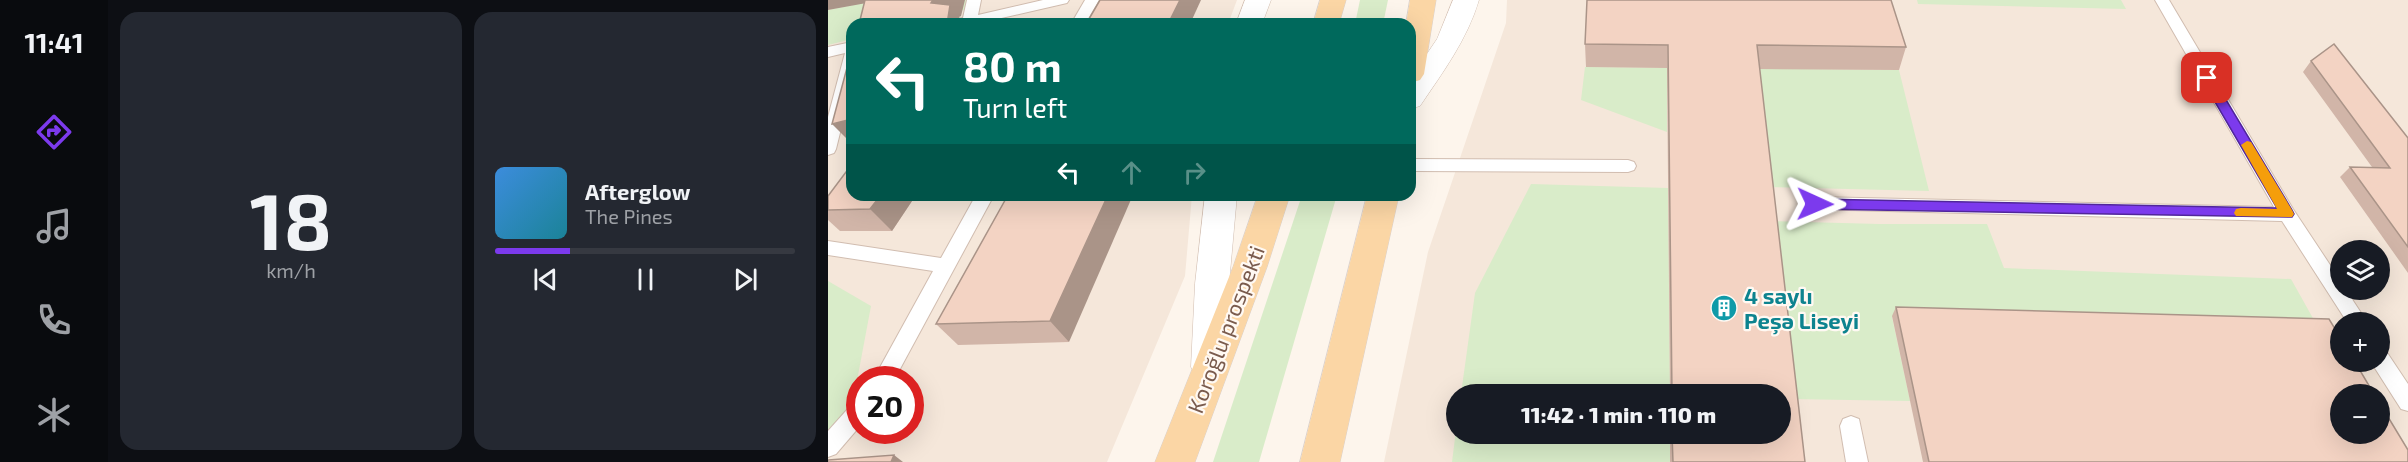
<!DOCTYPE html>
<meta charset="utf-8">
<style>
:root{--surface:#171b24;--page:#242831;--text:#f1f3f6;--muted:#9ea1a6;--line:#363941;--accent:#7c3aed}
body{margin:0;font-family:"Exo 2",sans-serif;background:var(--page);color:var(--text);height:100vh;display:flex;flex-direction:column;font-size:22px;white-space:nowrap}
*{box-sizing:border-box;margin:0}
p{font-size:20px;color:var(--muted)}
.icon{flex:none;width:33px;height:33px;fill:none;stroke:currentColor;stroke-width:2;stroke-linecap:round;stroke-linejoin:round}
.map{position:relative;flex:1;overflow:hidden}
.details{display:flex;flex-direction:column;gap:12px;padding:12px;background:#0d0f14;width:720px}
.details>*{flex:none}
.hud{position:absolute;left:18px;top:18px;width:570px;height:183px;border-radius:18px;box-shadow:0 6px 24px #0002;background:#00695c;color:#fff;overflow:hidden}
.buttons{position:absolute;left:1502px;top:240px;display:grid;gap:12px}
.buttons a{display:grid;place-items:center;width:60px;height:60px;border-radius:50%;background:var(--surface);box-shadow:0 6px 24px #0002;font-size:30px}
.speed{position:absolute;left:18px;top:366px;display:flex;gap:12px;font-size:30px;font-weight:700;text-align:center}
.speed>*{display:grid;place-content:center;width:78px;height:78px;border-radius:50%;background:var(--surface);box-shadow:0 6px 24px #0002;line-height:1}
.speed .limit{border:9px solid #d22;background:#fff;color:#111}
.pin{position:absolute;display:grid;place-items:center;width:51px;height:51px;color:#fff;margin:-26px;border-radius:12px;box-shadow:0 3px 9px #0006}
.me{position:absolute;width:66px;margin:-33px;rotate:91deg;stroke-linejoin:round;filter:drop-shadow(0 0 4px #0008)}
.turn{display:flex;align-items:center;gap:21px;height:126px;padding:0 18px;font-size:27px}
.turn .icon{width:78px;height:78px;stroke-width:2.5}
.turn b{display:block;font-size:42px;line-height:51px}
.lanes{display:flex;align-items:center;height:57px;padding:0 18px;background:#0003;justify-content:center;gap:30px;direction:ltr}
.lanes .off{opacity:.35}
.details .card{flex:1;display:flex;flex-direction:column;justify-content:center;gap:9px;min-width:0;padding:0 21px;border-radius:18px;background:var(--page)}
.details .dial{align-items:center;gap:0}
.dial b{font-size:78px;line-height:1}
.song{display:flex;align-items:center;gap:18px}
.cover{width:72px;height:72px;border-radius:9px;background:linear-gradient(135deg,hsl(210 70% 55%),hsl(190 70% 35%))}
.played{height:6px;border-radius:3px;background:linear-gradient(90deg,var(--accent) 25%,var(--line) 25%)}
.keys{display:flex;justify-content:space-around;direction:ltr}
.details .tiles{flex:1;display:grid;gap:12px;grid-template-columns:repeat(2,1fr)}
.trip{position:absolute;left:618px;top:384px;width:345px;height:60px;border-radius:30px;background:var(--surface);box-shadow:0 6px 24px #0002;font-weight:800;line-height:60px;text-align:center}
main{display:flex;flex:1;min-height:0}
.dock{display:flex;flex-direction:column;width:108px;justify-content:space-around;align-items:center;background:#090b0e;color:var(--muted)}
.dock .icon{width:42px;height:42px}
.dock .current{color:var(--accent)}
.dock b{font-size:27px;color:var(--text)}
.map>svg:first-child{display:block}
</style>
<main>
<nav class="dock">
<b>11:41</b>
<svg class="icon current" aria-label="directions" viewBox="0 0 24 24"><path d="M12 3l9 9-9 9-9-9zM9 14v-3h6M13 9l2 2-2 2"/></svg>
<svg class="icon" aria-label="music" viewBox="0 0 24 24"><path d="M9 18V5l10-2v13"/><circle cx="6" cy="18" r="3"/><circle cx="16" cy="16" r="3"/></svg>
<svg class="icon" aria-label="phone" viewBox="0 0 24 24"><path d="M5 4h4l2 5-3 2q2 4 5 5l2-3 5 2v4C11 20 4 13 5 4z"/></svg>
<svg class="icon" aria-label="climate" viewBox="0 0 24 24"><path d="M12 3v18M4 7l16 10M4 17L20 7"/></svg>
</nav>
<section class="details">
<div class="tiles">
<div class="card dial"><b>18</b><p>km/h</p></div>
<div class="card">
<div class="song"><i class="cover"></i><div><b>Afterglow</b><p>The Pines</p></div></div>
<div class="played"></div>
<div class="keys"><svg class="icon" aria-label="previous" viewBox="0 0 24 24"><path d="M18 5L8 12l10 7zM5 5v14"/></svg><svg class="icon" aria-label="pause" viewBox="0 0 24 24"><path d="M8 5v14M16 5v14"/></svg><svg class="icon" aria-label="next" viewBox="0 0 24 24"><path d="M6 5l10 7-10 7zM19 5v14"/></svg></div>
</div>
</div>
</section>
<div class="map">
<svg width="1580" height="462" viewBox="0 0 1580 462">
<rect width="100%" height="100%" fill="#fdf5ec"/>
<g fill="#f5e7da" fill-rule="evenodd">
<path d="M0 0H409L400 24H24V195H364L357 276 279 462H0ZM32 380H82V430H32Z"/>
<path d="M679 0H1580V462H556L600 252 678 23ZM1512 250H1551V290H1512ZM1512 322H1551V362H1512ZM628 394H952V434H628ZM1512 394H1551V434H1512Z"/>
</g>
<g fill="#d9ecc9">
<path d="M52 0H141L139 9 81 24H24V39L0 45V10Z"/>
<path d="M532 0H560L555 24H527Z"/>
<path d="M1089 0H1293L1298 9 1090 4Z"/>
<path d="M757 67 1071 70 1101 191 938 187 839 87V132L753 100Z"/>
<path d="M703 184 840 188 842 394H633L647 293Z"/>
<path d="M474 195H509L431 462H385Z"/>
<path d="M942 221 1051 224H1159L1176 268 1463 279 1491 329 1064 317 1082 401 961 399Z"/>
<path d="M0 281 43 306 19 434 0 442Z"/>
<path d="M628 430V434H842V462H624Z"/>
</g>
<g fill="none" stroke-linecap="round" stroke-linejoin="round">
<defs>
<g id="lane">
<path d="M139 0H153L150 15 215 0H241L239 3 147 24H121L123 21 135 18Z"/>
<path d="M257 0H271L257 24H243Z"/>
<path d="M1327 0H1341L1465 209 1512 280V290H1518L1539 322H1519L1454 221 981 209 978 204 981 199 987 197 1446 207Z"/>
<path d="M24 42V84L8 149 6 153 0 155V117L17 53 0 57V47Z"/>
<path d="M582 159 800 160 806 162 808 166 806 170 800 172 582 171Z"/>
<path d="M148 195H166L66 380H45L105 271 0 255V241L113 258Z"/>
<path d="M1551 348 1558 351 1580 384V411L1573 409 1543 362H1551Z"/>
<path d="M32 401V426L8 454 0 457V431L25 403Z"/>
<path d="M1023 416 1031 419 1040 462H1018L1012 426 1015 419Z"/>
</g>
<g id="street">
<path d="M417 0H443L434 24H408Z"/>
<path d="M625 0H651C639 40 615 72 592 106L582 109V79L609 39Z"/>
<path d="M377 195H409L401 284V367L395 378 382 383 369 378 363 367 367 284Z"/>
</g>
<g id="primary">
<path d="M492 0H518L511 24H485Z"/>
<path d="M582 0H608L596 74 592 80 582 83V24H578Z"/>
<path d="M430 195H462L439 267 367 462H327L405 267Z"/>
<path d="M539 195H571L512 462H472Z"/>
</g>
</defs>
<use href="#lane" stroke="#d1bdb0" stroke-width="2"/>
<use href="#street" stroke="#d1bdb0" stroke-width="1"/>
<use href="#primary" stroke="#dad1cd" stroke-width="1"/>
<use href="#lane" fill="#fff" fill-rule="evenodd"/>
<use href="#street" fill="#fff" fill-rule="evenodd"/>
<use href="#primary" fill="#fbd6a5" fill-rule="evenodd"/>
</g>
<g fill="#d1b5a8">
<path d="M757 44 1078 47 1071 70 931 69 977 462H842V434H952V394H842L839 68 758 67Z"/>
<path d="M1483 61 1580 138V273L1512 177 1522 167H1544L1475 72Z"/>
<path d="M24 195H88L64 231H12L0 220V196Z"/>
<path d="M180 195 241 342 130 345 108 324Z"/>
<path d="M1068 307 1580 462H1095L1064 316Z"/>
</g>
<g fill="#aa9488">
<path d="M0 0H44V2L0 10Z"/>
<path d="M105 0H137L133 16 131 17 136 24H119L103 3Z"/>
<path d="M352 0H373L362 24H340Z"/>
<path d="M24 119V144L4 124Z"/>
<path d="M53 195H88L64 231 42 209Z"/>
<path d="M280 195H305L241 342 222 321Z"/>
<path d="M66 455 75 462H63Z"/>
</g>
<g fill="#f3d3c3" stroke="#aa9488" stroke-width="1.5">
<path d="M37 0H105L103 3 122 5 119 24H31Z"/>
<path d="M272 0H352L340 24H258Z"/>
<path d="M759 0H1063L1078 47 929 45 977 462H845L844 434H952V394H844L840 45 757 44Z"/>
<path d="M1506 44 1580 138V247L1522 167 1562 168 1483 61Z"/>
<path d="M24 49V119L4 124Z"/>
<path d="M24 164V195H53L42 209 0 210V196Z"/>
<path d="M180 195H280L222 321 108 324Z"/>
<path d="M1068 307 1501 319 1512 337V362H1527L1546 394H1512V434H1551V402L1580 450V462H1101Z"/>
<path d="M66 455 63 462H0V460Z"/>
</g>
<path fill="#7c3aed" stroke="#51269a" stroke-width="1.5" d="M1379 74 1385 78 1464 210 1466 214 1464 217 987 209 981 204 987 199 1449 208 1373 78Z"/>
<path fill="#f59e0b" d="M1419 141 1423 142 1464 210 1466 214 1464 217 1408 216 1406 213 1408 209 1413 208 1449 209 1413 145Z"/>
<defs>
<symbol id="building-disc" viewBox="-11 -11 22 22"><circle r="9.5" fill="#0f9aa8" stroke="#fff9f3"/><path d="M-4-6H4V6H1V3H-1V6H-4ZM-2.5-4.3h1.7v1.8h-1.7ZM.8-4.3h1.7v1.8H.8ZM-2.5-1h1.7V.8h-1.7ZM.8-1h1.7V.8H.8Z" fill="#fff"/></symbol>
</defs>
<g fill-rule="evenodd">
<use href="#building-disc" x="881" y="293" width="30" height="30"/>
</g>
<g text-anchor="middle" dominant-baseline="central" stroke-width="4.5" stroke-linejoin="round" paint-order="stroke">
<g font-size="22" font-weight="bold" fill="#0d838f" stroke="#fff9f3" text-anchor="start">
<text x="916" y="295">4 saylı<tspan x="916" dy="25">Peşə Liseyi</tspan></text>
</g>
<g font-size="22" fill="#7a5b4d" stroke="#fff9f3">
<text transform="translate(397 329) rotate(-69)">Koroğlu prospekti</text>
</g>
</g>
</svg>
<div class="buttons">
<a><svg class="icon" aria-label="layers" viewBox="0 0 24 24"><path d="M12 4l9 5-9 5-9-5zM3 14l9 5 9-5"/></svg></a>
<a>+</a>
<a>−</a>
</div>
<div class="speed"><div class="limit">20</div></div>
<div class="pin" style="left:1379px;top:78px;background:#d93025"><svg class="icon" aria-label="arrive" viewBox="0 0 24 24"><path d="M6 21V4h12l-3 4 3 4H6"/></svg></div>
<svg class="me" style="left:987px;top:204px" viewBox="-20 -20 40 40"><path d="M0-17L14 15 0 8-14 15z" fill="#7c3aed" stroke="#fff" stroke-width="4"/></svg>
<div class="trip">11:42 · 1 min · 110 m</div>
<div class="hud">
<div class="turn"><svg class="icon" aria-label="left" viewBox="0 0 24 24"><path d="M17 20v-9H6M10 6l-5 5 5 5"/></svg><div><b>80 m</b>Turn left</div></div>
<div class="lanes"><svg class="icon" aria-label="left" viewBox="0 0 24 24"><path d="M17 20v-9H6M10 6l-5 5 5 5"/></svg><svg class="icon off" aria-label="ahead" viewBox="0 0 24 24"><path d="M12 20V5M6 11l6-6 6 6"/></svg><svg class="icon off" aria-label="right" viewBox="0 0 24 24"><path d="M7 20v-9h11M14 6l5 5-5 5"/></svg></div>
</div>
</div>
</main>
